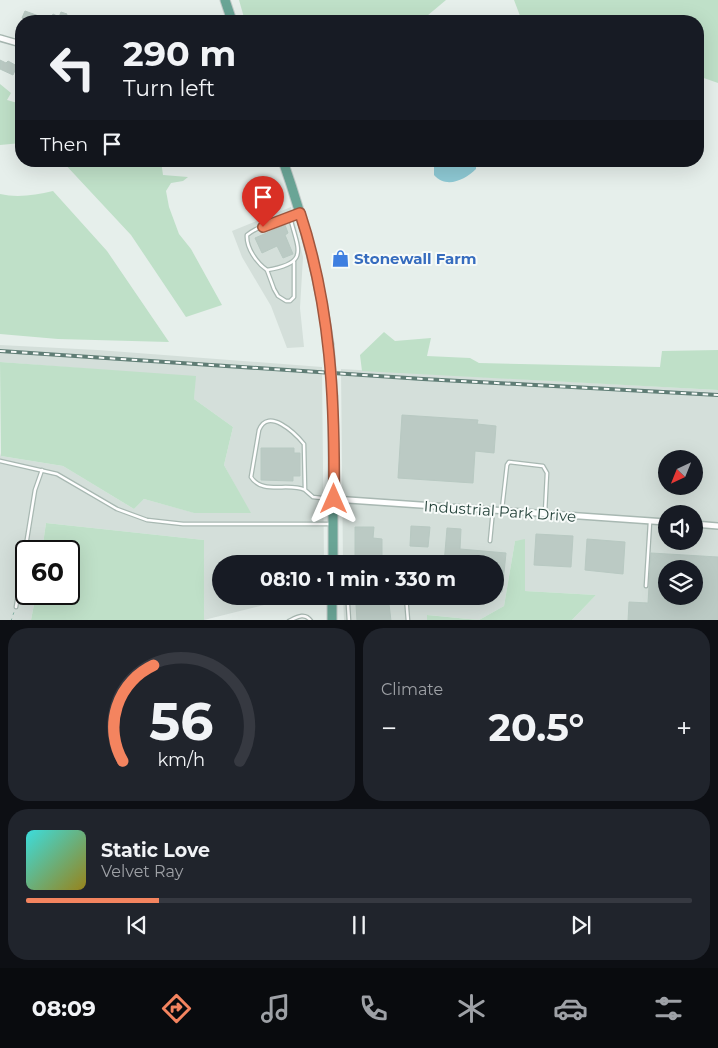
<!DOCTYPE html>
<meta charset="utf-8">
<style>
:root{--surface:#171b24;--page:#20242c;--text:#f1f3f6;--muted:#9ea1a6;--line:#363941;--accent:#f4845f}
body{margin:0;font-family:Montserrat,sans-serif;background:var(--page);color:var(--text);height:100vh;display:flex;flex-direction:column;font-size:19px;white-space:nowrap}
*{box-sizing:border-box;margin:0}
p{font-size:16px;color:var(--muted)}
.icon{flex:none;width:28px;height:28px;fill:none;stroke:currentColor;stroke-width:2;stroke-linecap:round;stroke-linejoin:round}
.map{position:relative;height:620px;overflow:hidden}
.panel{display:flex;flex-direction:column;gap:8px;padding:8px;background:#0d0f14;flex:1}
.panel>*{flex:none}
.banner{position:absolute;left:15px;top:15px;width:689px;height:152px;border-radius:20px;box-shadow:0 5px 20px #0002;background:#171b24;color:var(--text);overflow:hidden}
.needle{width:32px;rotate:223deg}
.fabs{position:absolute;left:658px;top:450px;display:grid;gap:10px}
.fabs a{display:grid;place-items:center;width:45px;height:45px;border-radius:50%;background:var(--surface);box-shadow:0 5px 20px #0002;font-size:25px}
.speed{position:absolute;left:15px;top:540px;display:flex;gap:10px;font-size:25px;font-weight:700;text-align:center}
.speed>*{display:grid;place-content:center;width:65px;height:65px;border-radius:50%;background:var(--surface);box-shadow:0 5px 20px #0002;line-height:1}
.speed .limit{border:2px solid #111;border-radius:8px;background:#fff;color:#111}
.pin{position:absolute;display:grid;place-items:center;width:42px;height:42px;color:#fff;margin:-51px -21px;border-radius:50% 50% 50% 0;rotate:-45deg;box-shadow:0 0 5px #0007}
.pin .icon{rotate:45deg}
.me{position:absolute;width:55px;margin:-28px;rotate:0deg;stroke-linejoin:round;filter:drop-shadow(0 0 4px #0008)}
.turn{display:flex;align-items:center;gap:18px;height:105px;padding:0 25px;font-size:22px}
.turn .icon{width:65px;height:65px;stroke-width:2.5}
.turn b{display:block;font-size:35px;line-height:42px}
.then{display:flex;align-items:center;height:48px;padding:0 25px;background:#0003;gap:10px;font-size:19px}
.big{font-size:38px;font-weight:700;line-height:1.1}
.panel .card{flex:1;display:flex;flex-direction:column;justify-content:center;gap:8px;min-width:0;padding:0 18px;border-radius:20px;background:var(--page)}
.panel .dial{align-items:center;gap:0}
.dial svg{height:130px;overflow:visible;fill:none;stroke:var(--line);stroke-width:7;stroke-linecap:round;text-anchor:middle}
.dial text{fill:var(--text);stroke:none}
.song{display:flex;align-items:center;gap:15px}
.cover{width:60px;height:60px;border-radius:8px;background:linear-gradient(135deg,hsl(180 70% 55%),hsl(50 70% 35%))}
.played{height:5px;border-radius:2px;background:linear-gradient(90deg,var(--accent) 20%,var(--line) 20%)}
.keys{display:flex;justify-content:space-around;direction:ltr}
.heat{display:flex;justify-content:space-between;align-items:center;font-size:28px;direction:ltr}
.panel .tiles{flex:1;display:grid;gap:8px;grid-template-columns:1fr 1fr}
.card:last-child{grid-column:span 2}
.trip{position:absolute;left:212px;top:555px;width:292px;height:50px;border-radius:25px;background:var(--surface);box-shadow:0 5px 20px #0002;font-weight:700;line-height:50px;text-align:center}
.dock{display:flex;height:80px;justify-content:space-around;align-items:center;background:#090b0e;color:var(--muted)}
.dock .icon{width:35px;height:35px}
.dock .active{color:var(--accent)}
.dock b{font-size:22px;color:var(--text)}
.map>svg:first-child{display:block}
</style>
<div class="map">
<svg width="718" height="621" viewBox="0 0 718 621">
<rect width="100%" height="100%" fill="#e6efeb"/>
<g fill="#d4dfda" fill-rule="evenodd">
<path d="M291 207 303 257 300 308 304 347 287 348 271 306 242 257 232 231Z"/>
<path d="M0 345 98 350 322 367 324 564H221V596H292V598L204 620V540L46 523 42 551H26V594H36L31 620H0V453L1 456 63 466 134 509 144 499 195 513H250L224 465 233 427 194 399 195 377 0 362Z"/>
<path d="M341 369 718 390V620H572L596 595 525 591V540L515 541 504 606 479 620 428 615 427 620H344L343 596H496V564H343ZM666 459H694V486H666ZM666 514H694V541H666ZM666 569H694V596H666Z"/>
</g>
<g fill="#bfe0c8">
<path d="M239 0H446L421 21H245Z"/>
<path d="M514 0H718V83L698 76V21H522Z"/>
<path d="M0 84 11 93 7 100 21 104V143L0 145Z"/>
<path d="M62 161H161L163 175 188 177 183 181 171 183 166 191 169 207 179 234 191 249 222 305 186 317 131 235Z"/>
<path d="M53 191 107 251 169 342 58 339 0 334V194C18 198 35 195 53 191Z"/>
<path d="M384 332 395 341 431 338 427 356 470 358 479 363 660 367 662 351 718 350V390L362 371 360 355Z"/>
<path d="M0 362 196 376 194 399 233 427 224 465 251 513H194L144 499 134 509 63 466 1 456Z"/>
<path d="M46 523 204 540V620H31L36 594H69V551H42Z"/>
<path d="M525 539V591L596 595 572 620H427V615L479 620 504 606 515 541Z"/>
</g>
<path fill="#8ec9d4" d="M437 161H476V169C465 180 446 189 434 175V167Z"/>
<g fill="#bbcac4" stroke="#b8c9c2" fill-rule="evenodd">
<path d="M25 11 50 20 53 14 59 17 61 12 67 14 65 20 69 21H24L25 19 22 18Z"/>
<path d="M0 60 6 63 8 61 17 66 13 75 0 69Z"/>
<path d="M285 225 288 233 285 235 293 254 283 258 277 246 262 253 255 238Z"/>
<path d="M402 415 478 420 477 424 496 426 494 453 475 451 473 483 398 478Z"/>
<path d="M261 448H294V453H300V476H293V481L261 480Z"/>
<path d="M411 526 430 527 428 547 410 546Z"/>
<path d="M355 527H374L373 538 382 539V560H355Z"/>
<path d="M447 528 461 529 460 549 506 553 502 592H496V564H444Z"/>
<path d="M536 534 573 536 571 567 534 565Z"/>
<path d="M587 539 625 542 623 574 585 570Z"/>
<path d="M651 553 718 557V621H628L629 602 648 603ZM666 569H694V596H666Z"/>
<path d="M389 604 391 621H357L356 605Z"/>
</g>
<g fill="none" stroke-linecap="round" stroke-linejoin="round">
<defs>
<g id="lane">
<path d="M290 217C298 250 310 263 267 270 257 263 246 248 247 235 261 224 282 219 299 214"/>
<path d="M267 270 274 289 278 296 286 301H290L294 297V262"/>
<path d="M0 461 57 474 117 509 147 520 183 524H330"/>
<path d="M305 490C289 482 262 495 251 477L259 430C268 407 295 433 304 444L305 490 313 497 330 499"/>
<path d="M502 509 507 465 509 462 543 466 547 473 545 513"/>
<path d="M490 541 493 510"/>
<path d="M646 586 650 522"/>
<path d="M349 596 348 605 349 621"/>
<path d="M406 596 408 621"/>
<path d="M16 607 35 490 42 470"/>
<path d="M289 621C297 617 305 612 311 621"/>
</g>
<g id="street">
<path d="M0 38 21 44"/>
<path d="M334 499 666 522"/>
<path d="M694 524 718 526"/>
</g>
<g id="primary">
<path d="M225 0 232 21"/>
<path d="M283 161C304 221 320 282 329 344"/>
<path d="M333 564V397"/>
<path d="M332 621V596"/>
</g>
</defs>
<use href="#lane" stroke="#a8b8b2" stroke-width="5"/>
<use href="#street" stroke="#a8b8b2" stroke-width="8"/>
<use href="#primary" stroke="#c2cac8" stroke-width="11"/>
<path stroke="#86b3a5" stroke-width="1" stroke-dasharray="2.5 4" stroke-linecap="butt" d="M11 621 14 612"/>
<use href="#lane" stroke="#fff" stroke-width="2.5"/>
<use href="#street" stroke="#fff" stroke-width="5"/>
<use href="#primary" stroke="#6aa596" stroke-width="9"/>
<defs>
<path id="rail" d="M0 351 423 379 718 395"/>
</defs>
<use href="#rail" stroke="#5f7d75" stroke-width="4"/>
<use href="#rail" stroke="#f7fbf9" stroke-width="2" stroke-dasharray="5.5" stroke-linecap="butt"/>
<defs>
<path id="primary-bridge" d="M329 344 333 397"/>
</defs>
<use href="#primary-bridge" stroke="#c2cac8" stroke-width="11" stroke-linecap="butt"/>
<use href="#primary-bridge" stroke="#6aa596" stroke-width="9"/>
</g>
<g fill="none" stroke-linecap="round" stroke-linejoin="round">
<defs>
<path id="route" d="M263 227 300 213C331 307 335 401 334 499"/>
</defs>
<use href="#route" stroke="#9f563e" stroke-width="12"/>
<use href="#route" stroke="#f4845f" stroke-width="9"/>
</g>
<defs>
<symbol id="shop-bare" viewBox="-9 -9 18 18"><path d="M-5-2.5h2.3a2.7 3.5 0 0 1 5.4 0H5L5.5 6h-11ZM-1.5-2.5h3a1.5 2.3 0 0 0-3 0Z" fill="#3f7fe0" stroke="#f7fbf9" stroke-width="2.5" paint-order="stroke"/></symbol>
</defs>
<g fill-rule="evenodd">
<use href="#shop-bare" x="328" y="246" width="25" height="25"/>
</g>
<g text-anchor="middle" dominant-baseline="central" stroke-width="4" stroke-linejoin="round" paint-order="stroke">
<g font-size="15" font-weight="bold" fill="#366cbe" stroke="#f7fbf9" text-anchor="start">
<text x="354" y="258">Stonewall Farm</text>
</g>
<g font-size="15" fill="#24423a" stroke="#f7fbf9">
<text transform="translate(500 511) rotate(4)">Industrial Park Drive</text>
</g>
</g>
</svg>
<div class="fabs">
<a><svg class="needle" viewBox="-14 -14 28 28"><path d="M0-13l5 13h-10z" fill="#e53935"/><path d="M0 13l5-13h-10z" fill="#9ea1a6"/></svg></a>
<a><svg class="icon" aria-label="sound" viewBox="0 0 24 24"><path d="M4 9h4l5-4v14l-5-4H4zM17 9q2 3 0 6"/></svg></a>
<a><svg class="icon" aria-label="layers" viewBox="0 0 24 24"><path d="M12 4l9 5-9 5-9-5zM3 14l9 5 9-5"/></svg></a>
</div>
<div class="speed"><div class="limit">60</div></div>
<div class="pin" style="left:263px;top:227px;background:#d93025"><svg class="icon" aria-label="arrive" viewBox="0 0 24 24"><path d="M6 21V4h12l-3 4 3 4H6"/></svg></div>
<svg class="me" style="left:334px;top:499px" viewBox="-20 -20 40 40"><path d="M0-17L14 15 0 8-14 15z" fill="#f4845f" stroke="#fff" stroke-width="4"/></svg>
<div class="trip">08:10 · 1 min · 330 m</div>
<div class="banner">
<div class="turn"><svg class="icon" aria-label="left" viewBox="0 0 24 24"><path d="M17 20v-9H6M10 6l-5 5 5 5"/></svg><div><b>290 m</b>Turn left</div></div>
<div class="then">Then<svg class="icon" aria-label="arrive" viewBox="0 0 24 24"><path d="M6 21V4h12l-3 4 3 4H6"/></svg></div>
</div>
</div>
<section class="panel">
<div class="tiles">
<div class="card dial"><svg viewBox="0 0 100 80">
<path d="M14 69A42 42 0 1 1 86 69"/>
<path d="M14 69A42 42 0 0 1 33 10" stroke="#f4845f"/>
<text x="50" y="56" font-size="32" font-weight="700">56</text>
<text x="50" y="72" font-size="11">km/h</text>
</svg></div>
<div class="card"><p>Climate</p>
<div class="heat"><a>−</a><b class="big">20.5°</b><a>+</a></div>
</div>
<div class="card">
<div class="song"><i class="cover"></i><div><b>Static Love</b><p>Velvet Ray</p></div></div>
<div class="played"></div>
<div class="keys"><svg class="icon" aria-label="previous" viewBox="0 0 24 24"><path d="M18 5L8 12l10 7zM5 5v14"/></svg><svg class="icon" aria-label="pause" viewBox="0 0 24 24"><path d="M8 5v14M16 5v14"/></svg><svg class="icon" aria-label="next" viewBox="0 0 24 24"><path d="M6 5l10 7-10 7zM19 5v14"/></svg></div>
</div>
</div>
</section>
<nav class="dock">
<b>08:09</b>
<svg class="icon active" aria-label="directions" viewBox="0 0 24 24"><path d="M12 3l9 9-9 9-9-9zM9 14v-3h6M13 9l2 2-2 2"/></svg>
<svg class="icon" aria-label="music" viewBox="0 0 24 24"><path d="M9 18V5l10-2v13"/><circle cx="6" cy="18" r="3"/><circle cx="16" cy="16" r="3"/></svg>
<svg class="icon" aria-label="phone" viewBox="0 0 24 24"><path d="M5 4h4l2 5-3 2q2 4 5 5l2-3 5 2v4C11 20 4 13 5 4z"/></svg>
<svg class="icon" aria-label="climate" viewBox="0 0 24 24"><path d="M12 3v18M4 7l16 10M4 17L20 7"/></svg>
<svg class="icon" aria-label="car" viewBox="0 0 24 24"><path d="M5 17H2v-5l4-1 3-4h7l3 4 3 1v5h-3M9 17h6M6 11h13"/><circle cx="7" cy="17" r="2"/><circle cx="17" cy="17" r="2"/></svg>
<svg class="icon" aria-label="filters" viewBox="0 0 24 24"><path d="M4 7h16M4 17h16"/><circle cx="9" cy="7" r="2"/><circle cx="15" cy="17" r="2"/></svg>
</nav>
